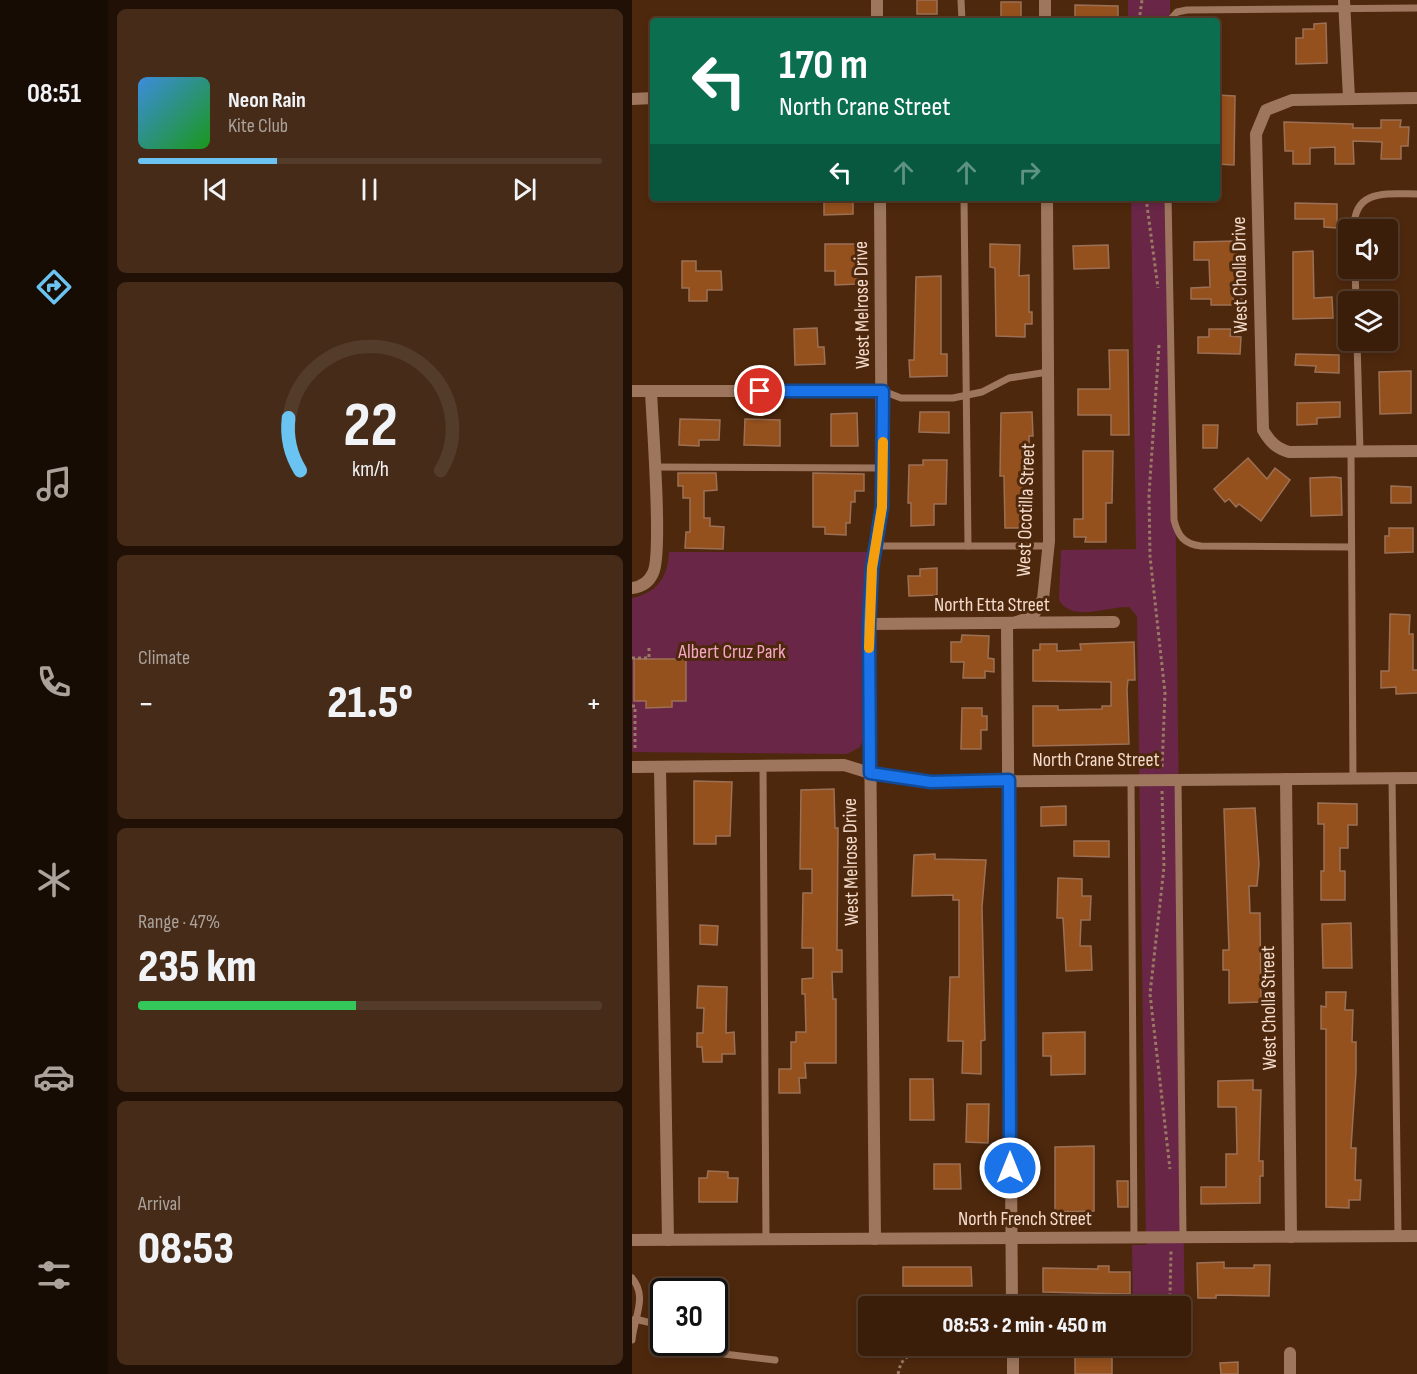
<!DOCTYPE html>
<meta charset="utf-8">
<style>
:root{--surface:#3a1e0a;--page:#452b18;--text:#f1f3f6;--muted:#aba29c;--line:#543c2b;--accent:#6ac3f1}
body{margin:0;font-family:"Sofia Sans Condensed",sans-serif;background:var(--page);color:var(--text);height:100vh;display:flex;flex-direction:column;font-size:22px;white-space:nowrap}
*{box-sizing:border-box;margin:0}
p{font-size:20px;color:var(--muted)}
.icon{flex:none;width:33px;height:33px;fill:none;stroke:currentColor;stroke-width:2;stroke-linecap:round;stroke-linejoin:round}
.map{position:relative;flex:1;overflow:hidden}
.panel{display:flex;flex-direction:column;gap:9px;padding:9px;background:#201006;width:524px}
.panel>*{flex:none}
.hud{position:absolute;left:18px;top:18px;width:570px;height:183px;border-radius:6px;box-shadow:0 3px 9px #0003,0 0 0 2px var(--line);background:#0b6e4f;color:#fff;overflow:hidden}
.tools{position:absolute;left:706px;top:219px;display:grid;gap:12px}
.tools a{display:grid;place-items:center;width:60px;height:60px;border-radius:6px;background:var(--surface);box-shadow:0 3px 9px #0003,0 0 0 2px var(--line);font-size:30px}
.speed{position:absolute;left:18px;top:1278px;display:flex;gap:12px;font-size:30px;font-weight:700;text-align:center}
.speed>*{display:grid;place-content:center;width:78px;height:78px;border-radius:50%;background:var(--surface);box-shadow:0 3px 9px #0003,0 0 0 2px var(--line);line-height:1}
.speed .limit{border:3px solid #111;border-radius:9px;background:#fff;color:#111}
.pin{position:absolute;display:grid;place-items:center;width:51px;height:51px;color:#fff;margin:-26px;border:3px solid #fff;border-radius:50%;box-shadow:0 2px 6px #0007}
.me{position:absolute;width:66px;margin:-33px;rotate:0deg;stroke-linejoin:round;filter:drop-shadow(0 0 4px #0008)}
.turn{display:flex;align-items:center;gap:21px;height:126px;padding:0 30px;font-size:27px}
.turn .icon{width:78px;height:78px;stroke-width:2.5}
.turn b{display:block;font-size:42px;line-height:51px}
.lanes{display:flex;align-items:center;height:57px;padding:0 30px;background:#0003;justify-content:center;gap:30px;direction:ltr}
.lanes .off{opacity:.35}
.big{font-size:45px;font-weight:800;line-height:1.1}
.panel .widget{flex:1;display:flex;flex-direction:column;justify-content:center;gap:9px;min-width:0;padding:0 21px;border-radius:9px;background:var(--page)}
.panel .dial{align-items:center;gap:0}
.dial svg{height:156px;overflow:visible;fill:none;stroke:var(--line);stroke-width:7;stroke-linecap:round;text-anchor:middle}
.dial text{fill:var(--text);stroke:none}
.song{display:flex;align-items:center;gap:18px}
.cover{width:72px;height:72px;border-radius:9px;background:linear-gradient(135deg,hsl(210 70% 55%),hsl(120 70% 35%))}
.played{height:6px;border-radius:3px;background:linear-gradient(90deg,var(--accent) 30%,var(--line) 30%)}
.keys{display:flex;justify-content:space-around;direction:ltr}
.heat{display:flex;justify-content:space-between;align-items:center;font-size:33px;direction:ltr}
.charge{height:9px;border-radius:4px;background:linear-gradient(90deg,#34c759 47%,var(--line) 0)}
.trip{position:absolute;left:226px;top:1296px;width:333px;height:60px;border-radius:6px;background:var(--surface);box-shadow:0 3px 9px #0003,0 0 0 2px var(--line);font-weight:800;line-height:60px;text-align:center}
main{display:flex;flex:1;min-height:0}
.tab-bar{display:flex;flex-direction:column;width:108px;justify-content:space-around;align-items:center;background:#170c04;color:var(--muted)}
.tab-bar .icon{width:42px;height:42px}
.tab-bar .active{color:var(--accent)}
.tab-bar b{font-size:27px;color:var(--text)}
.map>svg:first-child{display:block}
</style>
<main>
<nav class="tab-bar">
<b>08:51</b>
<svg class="icon active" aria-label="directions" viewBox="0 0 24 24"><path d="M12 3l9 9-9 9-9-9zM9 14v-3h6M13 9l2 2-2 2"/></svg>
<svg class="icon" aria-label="music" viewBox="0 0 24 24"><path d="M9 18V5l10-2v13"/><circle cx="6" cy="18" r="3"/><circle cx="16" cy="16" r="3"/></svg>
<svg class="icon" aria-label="phone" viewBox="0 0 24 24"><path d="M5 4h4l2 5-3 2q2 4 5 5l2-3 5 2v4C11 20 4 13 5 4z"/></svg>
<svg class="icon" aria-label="climate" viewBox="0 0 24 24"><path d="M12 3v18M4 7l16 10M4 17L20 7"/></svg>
<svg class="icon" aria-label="car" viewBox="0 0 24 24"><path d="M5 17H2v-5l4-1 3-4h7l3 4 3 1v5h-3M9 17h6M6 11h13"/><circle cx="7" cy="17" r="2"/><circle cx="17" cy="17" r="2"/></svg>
<svg class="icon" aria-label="filters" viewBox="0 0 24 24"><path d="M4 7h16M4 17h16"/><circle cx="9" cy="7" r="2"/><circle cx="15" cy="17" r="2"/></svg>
</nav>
<section class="panel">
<div class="widget">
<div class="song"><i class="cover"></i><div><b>Neon Rain</b><p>Kite Club</p></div></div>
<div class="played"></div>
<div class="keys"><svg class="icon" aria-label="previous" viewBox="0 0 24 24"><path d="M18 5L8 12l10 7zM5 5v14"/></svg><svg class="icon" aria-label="pause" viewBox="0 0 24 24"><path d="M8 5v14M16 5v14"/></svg><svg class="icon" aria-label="next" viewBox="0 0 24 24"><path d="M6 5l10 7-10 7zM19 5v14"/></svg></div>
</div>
<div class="widget dial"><svg viewBox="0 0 100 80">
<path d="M14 69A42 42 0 1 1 86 69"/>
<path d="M14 69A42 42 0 0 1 8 42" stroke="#6ac3f1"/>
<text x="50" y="56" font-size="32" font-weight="700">22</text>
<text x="50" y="72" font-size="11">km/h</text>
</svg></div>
<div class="widget"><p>Climate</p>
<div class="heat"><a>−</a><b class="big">21.5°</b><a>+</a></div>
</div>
<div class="widget"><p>Range · 47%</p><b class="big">235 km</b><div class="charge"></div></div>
<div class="widget"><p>Arrival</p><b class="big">08:53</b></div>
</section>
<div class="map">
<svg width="786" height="1374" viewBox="0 0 786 1374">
<rect width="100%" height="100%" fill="#4e280d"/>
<g fill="#692646">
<rect x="496" y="0" width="42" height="21"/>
<path d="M499 198H540L553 1346 396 1349V1346H549V1306H501L500 1245H514L505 616 497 607C476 606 440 623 427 600L429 550 504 549Z"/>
<path d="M37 552H240L231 613V740L228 747 215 754 0 752V598C25 593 36 577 37 552Z"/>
</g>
<g fill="#94501d" stroke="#9c7055" stroke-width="1.5">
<rect x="285" y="0" width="20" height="14"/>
<rect x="369" y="2" width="20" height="19"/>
<path d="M443 5 486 6V21H443Z"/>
<path d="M694 23 695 63 664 64V38H671V29H682V24Z"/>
<path d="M585 95 603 96 602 165 585 164Z"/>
<path d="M749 120H769L768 127H777L776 146H769V159H749L750 142 721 141 722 164H703V147L678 148V164H661V151H653L652 122 721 124V128H749Z"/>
<path d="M192 198H221V214L192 215Z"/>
<path d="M663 203 705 204V228L692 227V219H663Z"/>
<path d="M604 241 605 287 612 286V299H601V305H579V299H559V288L578 287 577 260H562V242Z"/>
<path d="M193 244H228L225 284 203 285V271H193Z"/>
<path d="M358 244 388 245 387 276 397 275V312H400V324H393V337L364 336 363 268 358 267Z"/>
<path d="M476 245 477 268 442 269 441 246Z"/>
<path d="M681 251 682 298 700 297 701 318 661 319V252Z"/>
<path d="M50 261H64V271H89L90 290H75V301H57V288H50Z"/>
<path d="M309 276V354H315V376L278 377 277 360H282L284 277Z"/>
<path d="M185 328 186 347H192L193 364 163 365 162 329Z"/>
<path d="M577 329H599L598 336 609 337 608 354 566 353V337H577Z"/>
<path d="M477 350H496L497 435H479V415H446V389H478Z"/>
<path d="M664 354 707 355V373L683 372 684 366 663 365Z"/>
<path d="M779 371V413L748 414 747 372Z"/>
<path d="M708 402V417L685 418V424L665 425V403Z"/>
<path d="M288 412H317V433L287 432Z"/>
<path d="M400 412 401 436H397L398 509H393V528H373L372 476H368L369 413Z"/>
<path d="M225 413 226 446H199V414Z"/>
<path d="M48 419 88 420 87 440H67V446L47 445Z"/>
<path d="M113 419 148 420V446L112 445Z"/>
<path d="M571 425H586L585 448H571Z"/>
<path d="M451 451H481L480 503H474V542H453L454 537H442V519H451Z"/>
<path d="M616 458 635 479 643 468 658 480 629 521 607 504 604 507 597 499 593 502 582 489Z"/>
<path d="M291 460H315L314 504H302V525L279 526V503H276L277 465H291Z"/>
<path d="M46 473H84L85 490 72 491V518H78V526L92 527 91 549 53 548 54 532H58V498H51V486H46Z"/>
<path d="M181 473 232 474V491H223V502H219L218 523H214V535L193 534V527H181Z"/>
<path d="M702 477 709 478 710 515 679 516 678 478Z"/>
<path d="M759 486 779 487V503H759Z"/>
<path d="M757 528H781V552L753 553V536H757Z"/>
<path d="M305 568V595L277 596 276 576H288V569Z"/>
<path d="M758 614 778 615 777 634H781V670H786V693L764 694V687L749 688V671H757Z"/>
<path d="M330 635 357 636 356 658 362 659V672L353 671V678H331L332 662H319V642H329Z"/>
<path d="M502 642 503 680H496L495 689 497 744 401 746V706H426V710L470 709V706H479V682L401 681V650H408V644H425V651L449 650 448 644Z"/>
<path d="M2 659H54V701H40V707L14 708V701H2Z"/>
<path d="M330 708H350V716H355V730H349V749H329Z"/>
<path d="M62 781 100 782 98 836H84V844H62Z"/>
<path d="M202 789 203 828H206L205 950H210V972H200L201 999H204V1063H173L174 1078H167L168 1093H147V1069H159V1042H164V1032H174L173 994H170V979L181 978V948H170L171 893H180V869H168L169 790Z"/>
<path d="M686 803 725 804V825H716V848H708V871H713V900H689V871H692V824H686Z"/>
<path d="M434 806V825L409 826V807Z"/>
<path d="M623 808 627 864 625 886H617L618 913H628L629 1002 597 1003V970H591V950H597L592 809Z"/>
<path d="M442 841H477V857L442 856Z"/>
<path d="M303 854V859L354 860 350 907 353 1040 349 1041V1074L330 1073 331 1041H316L318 977H327V900H321V895L280 896 282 855Z"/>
<path d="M426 878 450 879V896H459L458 920H449L448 946H459L460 970 434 971 431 918H425Z"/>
<path d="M719 923 720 968H691L690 924Z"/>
<path d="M68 925 86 926 85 945 68 944Z"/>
<path d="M66 986 95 987 94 1033 102 1032 103 1054H90V1062H71L70 1047H65V1033H71L72 1008H65Z"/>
<path d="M694 992H714L713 1010H721L720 1042H724V1072L719 1148H724L723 1180H729L728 1200H717V1208L694 1207V1029H689V1006L694 1007Z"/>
<path d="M453 1032V1074L419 1075V1056H411V1033Z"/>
<path d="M278 1079H301L302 1120H278Z"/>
<path d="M621 1080V1090H629L627 1161H631V1176H628V1203L569 1204V1187H594V1154H605L604 1107H586V1081Z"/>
<path d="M335 1104H357L356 1143 334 1142Z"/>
<path d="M462 1146V1211L423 1212V1147Z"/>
<path d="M302 1164H328L329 1189H302Z"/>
<path d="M76 1171 96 1172V1178H106L105 1202H67V1178H75Z"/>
<path d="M485 1181H496V1207H486Z"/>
<path d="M592 1262V1268H622V1265H638L637 1296 584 1295V1298H566L565 1263Z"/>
<path d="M466 1266H477V1272H498V1294L411 1292V1268L466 1269Z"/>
<path d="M271 1267H339L340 1286H271Z"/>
<rect x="443" y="1354" width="37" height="20"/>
<path d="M606 1362V1374H589L588 1363Z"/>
</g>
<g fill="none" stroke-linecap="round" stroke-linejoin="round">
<g stroke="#9a7a65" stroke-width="3" stroke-dasharray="3 3" stroke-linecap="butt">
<path d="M507 21 510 0"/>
<path d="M514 198 526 288"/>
<path d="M527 345 517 495 518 556 533 693 530 769"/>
<path d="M0 658H17V646"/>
<path d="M0 706H3V750"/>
<path d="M530 791 532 867 518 994 538 1169"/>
<path d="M530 1306 538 1294 539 1251"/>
<path d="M266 1374 269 1363 286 1346"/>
</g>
<g stroke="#9e765d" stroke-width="7">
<path d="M329 0 330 21"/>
<path d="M537 21 545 12 555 10 786 8"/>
<path d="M332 198 336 546"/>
<path d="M536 198 542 520C546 536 552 544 569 546L719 547"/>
<path d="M722 230C721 188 755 194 786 194"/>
<path d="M723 268 724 302"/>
<path d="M725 340 728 452"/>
<path d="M251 391 269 398H321L350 392 377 378 416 372"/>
<path d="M719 453 721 779"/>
<path d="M22 467 250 468"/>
<path d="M244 546H416"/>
<path d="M131 766 134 1240"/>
<path d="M760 778 766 1236"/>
<path d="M499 779 502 1238"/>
<path d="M546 779 551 1237"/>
<path d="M0 1278C16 1297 2 1317 0 1340"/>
<path d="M3 1319 32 1326"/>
<path d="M77 1342 92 1354 143 1360"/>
</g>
<g stroke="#9e765d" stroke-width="12">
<path d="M245 0V21"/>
<path d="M413 0V21"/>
<path d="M712 0 717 98"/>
<path d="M786 98 660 100 634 110 624 134 631 430C638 442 644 448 657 452L786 451"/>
<path d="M0 99 21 98"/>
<path d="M0 391H251"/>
<path d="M0 588C9 587 17 582 21 573 31 554 20 420 19 391"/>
<path d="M237 624 482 622"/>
<path d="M0 767 212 765 238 773 299 782 786 778"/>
<path d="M28 768 36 1240"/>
<path d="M654 779 659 1237"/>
<path d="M243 1239 237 624 240 568 250 507 248 198"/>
<path d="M0 1240 786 1236"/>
<path d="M380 1306 375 625 400 617 411 599 417 541 415 198"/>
<path d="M381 1346V1374"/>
<path d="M658 1353V1374"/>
</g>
</g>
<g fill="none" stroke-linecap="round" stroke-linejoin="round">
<defs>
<path id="route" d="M128 391H251L250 507 240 568 237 624 238 773 299 782 377 780 378 1168"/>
</defs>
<use href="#route" stroke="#114b97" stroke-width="15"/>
<use href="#route" stroke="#1a73e8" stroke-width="10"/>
<path stroke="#f59e0b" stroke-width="10" d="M237 648 240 568 250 507 251 442"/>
</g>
<g text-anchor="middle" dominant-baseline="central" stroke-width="6" stroke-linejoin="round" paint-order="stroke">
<g font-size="20" fill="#f4dbcc" stroke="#4e280d">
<text transform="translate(608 275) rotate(-91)">West Cholla Drive</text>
<text transform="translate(230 305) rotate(-91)">West Melrose Drive</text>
<text transform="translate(394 510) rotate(-88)">West Ocotilla Street</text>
<text x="360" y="605">North Etta Street</text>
<text x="464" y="760">North Crane Street</text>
<text transform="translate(219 862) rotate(-91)">West Melrose Drive</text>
<text transform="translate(637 1008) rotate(-91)">West Cholla Street</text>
<text x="393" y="1219">North French Street</text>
</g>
<g font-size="20" fill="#f6a7c7" stroke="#4e280d">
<text x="100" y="652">Albert Cruz Park</text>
</g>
</g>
</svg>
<div class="tools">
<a><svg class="icon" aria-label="sound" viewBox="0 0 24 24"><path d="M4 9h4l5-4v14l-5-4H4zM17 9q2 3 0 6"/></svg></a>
<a><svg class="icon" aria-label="layers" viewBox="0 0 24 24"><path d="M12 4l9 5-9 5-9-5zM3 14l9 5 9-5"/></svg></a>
</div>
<div class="speed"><div class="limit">30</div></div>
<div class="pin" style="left:128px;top:391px;background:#d93025"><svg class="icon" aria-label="arrive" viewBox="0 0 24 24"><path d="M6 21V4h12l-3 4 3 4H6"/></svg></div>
<svg class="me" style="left:378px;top:1168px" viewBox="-20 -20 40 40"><circle r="17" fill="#1a73e8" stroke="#fff" stroke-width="3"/><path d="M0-11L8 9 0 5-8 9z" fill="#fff"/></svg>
<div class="trip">08:53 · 2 min · 450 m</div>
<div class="hud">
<div class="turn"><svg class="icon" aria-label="left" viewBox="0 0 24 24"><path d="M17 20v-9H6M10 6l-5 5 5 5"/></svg><div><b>170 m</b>North Crane Street</div></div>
<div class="lanes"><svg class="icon" aria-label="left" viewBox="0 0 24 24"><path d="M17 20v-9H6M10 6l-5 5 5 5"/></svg><svg class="icon off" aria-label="ahead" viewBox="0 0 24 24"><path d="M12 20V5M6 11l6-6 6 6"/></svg><svg class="icon off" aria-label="ahead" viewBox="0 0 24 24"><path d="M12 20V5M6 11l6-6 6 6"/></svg><svg class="icon off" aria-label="right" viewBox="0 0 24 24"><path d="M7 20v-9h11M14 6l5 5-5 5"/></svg></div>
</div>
</div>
</main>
